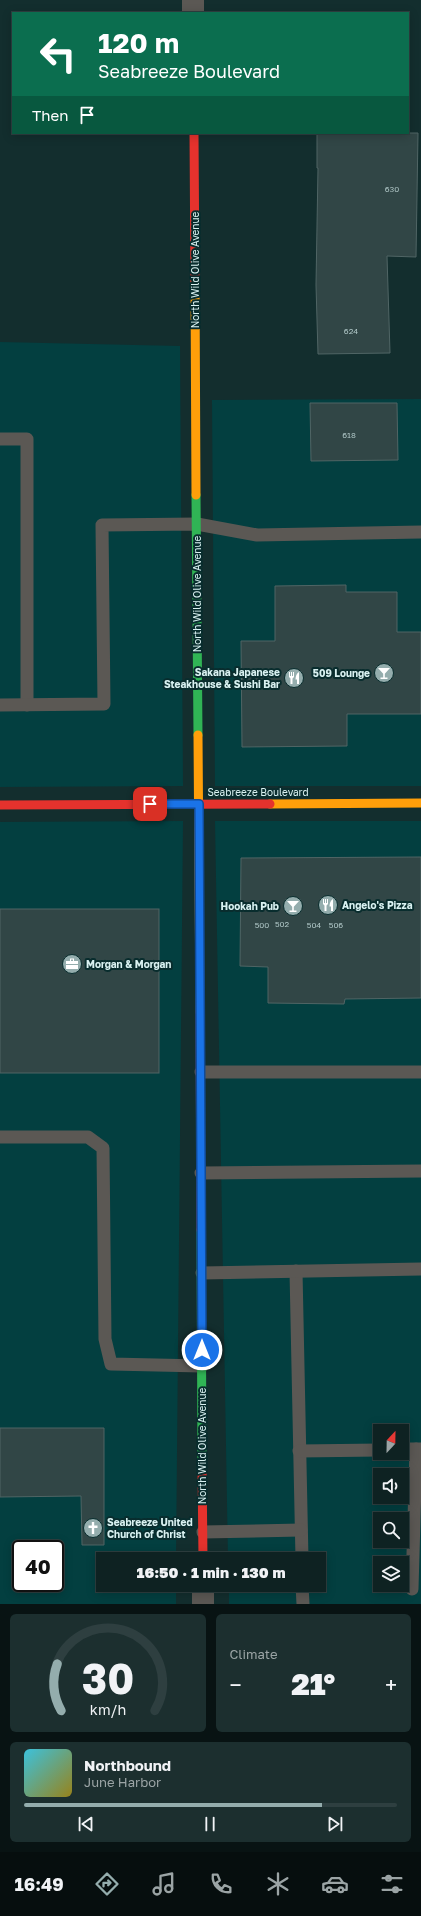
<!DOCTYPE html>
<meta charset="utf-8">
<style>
:root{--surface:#0e2222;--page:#1c2f2f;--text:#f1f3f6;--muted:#9ba4a5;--line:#2e3f40;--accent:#94adad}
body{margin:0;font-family:"Golos Text",sans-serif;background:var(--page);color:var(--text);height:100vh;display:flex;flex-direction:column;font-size:15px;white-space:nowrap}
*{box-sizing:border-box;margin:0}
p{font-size:13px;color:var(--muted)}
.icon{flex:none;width:22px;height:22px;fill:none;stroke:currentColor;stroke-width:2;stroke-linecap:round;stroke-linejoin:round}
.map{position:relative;height:1604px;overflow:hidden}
.side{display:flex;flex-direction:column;gap:10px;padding:10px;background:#081313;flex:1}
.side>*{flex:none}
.guide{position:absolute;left:12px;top:12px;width:397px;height:122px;border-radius:0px;box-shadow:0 2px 10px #0003,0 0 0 1px var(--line);background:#0b6e4f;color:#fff;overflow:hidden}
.needle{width:26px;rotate:22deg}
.buttons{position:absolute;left:373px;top:1424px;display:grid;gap:8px}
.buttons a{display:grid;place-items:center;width:36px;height:36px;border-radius:0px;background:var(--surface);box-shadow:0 2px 10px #0003,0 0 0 1px var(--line);font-size:20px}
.speed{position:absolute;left:12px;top:1540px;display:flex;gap:8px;font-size:20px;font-weight:700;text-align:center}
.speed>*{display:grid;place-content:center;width:52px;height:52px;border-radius:50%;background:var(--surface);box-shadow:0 2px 10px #0003,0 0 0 1px var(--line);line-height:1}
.speed .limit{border:2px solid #111;border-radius:6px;background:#fff;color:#111}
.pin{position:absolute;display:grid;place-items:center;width:34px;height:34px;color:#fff;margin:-17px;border-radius:8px;box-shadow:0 2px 6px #0006}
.me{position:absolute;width:44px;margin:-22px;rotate:0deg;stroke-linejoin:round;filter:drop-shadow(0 0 3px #0008)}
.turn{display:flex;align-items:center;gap:14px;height:84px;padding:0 20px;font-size:18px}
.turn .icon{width:52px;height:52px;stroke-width:2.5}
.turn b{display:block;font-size:28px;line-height:34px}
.then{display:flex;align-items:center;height:38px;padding:0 20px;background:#0003;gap:8px;font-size:15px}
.big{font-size:30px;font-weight:800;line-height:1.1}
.side .tile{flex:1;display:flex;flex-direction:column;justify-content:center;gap:6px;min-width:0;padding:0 14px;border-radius:6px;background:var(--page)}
.side .dial{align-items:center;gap:0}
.dial svg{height:104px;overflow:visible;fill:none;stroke:var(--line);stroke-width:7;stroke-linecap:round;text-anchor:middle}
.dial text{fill:var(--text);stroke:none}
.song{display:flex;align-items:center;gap:12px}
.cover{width:48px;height:48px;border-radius:6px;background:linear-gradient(135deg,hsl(190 70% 55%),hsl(50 70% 35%))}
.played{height:4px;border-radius:2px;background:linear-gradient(90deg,var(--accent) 80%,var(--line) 80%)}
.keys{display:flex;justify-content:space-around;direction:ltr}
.heat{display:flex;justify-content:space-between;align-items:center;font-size:22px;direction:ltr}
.side .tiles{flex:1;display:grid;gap:10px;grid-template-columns:1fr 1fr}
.tile:last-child{grid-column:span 2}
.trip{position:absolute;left:96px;top:1552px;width:230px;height:40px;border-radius:0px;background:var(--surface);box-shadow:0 2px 10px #0003,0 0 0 1px var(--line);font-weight:800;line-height:40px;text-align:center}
.tabs{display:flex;height:64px;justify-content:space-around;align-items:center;background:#060e0e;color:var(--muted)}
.tabs .icon{width:28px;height:28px}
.tabs .active{color:var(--accent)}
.tabs b{font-size:18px;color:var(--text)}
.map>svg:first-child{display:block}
</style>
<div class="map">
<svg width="421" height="1604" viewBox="0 0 421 1604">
<rect width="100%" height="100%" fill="#132e2e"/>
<g fill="#033f40" fill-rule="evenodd">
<path d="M0 342 180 346 183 786 0 787Z"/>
<path d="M421 399V786H215L212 400Z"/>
<path d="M183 821 176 1559H103V1585H176V1604H0V822ZM21 1549H55V1583H21Z"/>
<path d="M215 821H421V1604H229V1585H319V1559H228ZM380 1431H402V1453H380ZM380 1475H402V1497H380ZM380 1519H402V1541H380ZM380 1563H402V1585H380Z"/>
</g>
<g fill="#314646" stroke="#506565">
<path d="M317 133H418L416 257 387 256 390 353 318 354 316 285 318 168H317Z"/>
<path d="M310 403H397L398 460 311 461Z"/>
<path d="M346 585V592H397V632H421V714H347V746L242 747 241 641H275V586Z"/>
<path d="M421 857V998L345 999 344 1004 268 1003V967L240 966 241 858Z"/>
<rect x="0" y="909" width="159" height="164"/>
<path d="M0 1428H104V1545H82L81 1496 0 1497Z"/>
</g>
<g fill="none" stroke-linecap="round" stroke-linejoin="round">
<g stroke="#5b5854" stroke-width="13">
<path d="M0 439H27V705"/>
<path d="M0 705 104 704 102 525 197 524 257 535 421 532"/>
<path d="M201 1072H421"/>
<path d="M0 1137H88L103 1148 105 1339 111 1364 202 1366"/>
<path d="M201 1173 421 1171"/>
<path d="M296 1271 302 1559"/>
<path d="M202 1273 421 1269"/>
<path d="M402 1449H421"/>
<path d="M299 1451 380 1450"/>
<path d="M203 1532 301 1530"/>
<path d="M302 1585 303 1604"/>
<path d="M412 1589 416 1449"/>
</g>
<g stroke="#5b5854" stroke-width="22">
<path d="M193 0V13"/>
<path d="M203 1585V1604"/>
</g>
<g stroke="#30b455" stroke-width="9">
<path d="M196 495 198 735"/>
<path d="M201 1230 202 1464"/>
</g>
<g stroke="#ff9f0a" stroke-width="9">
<path d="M195 283 196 495"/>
<path d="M198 735 200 1012"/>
<path d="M270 804 421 803"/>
</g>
<g stroke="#e5322d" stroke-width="9">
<path d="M194 133 195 283"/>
<path d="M0 805 270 804"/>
<path d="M200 1012 201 1230"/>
<path d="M202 1464 203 1559"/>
</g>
</g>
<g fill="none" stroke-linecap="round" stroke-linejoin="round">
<defs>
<path id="route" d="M150 804H199L202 1350"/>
</defs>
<use href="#route" stroke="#114b97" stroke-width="10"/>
<use href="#route" stroke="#1a73e8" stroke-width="7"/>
</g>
<defs>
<symbol id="bar-disc" viewBox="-11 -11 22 22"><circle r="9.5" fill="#94adad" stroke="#092d2e"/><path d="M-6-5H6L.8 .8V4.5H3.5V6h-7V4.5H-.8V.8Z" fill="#fff"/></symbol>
<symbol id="restaurant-disc" viewBox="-11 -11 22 22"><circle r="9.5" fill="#94adad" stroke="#092d2e"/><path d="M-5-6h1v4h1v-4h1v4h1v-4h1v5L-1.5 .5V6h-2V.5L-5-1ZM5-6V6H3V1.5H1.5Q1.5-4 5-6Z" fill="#fff"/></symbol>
<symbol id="office-disc" viewBox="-11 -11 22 22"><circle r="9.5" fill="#94adad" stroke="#092d2e"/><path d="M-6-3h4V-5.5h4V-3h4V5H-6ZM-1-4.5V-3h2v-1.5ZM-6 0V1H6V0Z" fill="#fff"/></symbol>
<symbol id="church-disc" viewBox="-11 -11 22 22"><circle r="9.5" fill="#94adad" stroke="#092d2e"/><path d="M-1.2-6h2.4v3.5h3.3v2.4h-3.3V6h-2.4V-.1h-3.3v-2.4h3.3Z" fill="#fff"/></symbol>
</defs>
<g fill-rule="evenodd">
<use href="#bar-disc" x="373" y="662" width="22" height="22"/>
<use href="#restaurant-disc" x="283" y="667" width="22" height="22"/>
<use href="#restaurant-disc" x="317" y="894" width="22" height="22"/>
<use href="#bar-disc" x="282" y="895" width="22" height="22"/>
<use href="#office-disc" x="61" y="953" width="22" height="22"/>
<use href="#church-disc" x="82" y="1517" width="22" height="22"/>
</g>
<g text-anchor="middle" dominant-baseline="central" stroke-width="4" stroke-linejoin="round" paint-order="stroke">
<g font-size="8" fill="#afc6c6">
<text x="392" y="189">630</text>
<text x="351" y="331">624</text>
<text x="349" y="435">618</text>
<text x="282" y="924">502</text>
<text x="262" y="925">500</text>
<text x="314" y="925">504</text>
<text x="336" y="925">506</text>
</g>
<g font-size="10" fill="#d9f1f1" stroke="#092d2e">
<text transform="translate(195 270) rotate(-90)">North Wild Olive Avenue</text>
<text transform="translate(197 594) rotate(-90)">North Wild Olive Avenue</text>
<text x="258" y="792">Seabreeze Boulevard</text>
<text transform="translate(202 1446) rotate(-90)">North Wild Olive Avenue</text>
</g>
<g font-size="10" font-weight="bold" fill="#d9f1f1" stroke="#092d2e" text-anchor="end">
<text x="280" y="672">Sakana Japanese<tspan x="280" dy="12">Steakhouse &amp; Sushi Bar</tspan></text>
<text x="370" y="673">509 Lounge</text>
<text x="342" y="905" text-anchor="start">Angelo's Pizza</text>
<text x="279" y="906">Hookah Pub</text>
<text x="86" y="964" text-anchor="start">Morgan &amp; Morgan</text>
<text x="107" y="1522" text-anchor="start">Seabreeze United<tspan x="107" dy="12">Church of Christ</tspan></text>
</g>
</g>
</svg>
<div class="buttons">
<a><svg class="needle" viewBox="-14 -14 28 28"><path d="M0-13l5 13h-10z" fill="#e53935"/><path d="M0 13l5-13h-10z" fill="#9ba4a5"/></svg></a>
<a><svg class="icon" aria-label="sound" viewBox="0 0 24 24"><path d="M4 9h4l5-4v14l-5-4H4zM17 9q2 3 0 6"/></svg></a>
<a><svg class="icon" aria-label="search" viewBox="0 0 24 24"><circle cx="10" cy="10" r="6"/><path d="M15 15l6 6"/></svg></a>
<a><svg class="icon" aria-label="layers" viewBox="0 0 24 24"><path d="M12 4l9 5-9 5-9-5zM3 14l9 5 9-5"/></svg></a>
</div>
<div class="speed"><div class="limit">40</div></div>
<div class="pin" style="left:150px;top:804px;background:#d93025"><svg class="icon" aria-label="arrive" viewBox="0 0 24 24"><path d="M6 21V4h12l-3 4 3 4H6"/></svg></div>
<svg class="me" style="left:202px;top:1350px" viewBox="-20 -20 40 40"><circle r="17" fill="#1a73e8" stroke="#fff" stroke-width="3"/><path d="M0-11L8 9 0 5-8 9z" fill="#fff"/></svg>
<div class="trip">16:50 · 1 min · 130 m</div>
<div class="guide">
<div class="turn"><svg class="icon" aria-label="left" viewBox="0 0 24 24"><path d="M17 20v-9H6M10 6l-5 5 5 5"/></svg><div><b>120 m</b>Seabreeze Boulevard</div></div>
<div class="then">Then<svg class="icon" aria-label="arrive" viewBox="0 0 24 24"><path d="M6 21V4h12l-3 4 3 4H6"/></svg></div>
</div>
</div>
<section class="side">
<div class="tiles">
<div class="tile dial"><svg viewBox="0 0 100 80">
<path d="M14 69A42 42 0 1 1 86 69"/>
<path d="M14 69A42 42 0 0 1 11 33" stroke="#94adad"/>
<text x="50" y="56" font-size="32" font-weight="700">30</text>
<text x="50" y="72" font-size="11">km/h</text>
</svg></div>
<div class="tile"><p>Climate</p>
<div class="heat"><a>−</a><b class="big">21°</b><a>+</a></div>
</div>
<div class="tile">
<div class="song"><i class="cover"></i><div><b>Northbound</b><p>June Harbor</p></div></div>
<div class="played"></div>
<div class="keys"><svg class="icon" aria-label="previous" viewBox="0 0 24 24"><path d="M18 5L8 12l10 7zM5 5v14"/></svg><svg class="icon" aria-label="pause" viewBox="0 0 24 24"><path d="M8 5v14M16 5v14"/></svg><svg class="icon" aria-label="next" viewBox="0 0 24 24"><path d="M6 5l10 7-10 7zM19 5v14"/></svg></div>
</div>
</div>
</section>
<nav class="tabs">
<b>16:49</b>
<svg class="icon active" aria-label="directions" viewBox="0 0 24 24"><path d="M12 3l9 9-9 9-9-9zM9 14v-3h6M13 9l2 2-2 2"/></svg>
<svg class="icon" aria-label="music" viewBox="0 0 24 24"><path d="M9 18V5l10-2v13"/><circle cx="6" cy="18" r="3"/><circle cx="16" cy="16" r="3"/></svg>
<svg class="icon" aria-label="phone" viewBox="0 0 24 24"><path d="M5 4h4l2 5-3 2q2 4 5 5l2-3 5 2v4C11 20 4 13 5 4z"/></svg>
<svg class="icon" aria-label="climate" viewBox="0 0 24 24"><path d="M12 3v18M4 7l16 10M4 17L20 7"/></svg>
<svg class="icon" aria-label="car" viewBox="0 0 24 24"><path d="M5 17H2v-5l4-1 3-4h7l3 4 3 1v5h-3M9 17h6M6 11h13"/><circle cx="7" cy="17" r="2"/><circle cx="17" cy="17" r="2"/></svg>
<svg class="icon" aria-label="filters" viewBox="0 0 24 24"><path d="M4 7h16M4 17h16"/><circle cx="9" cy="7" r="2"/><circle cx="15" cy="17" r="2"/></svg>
</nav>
